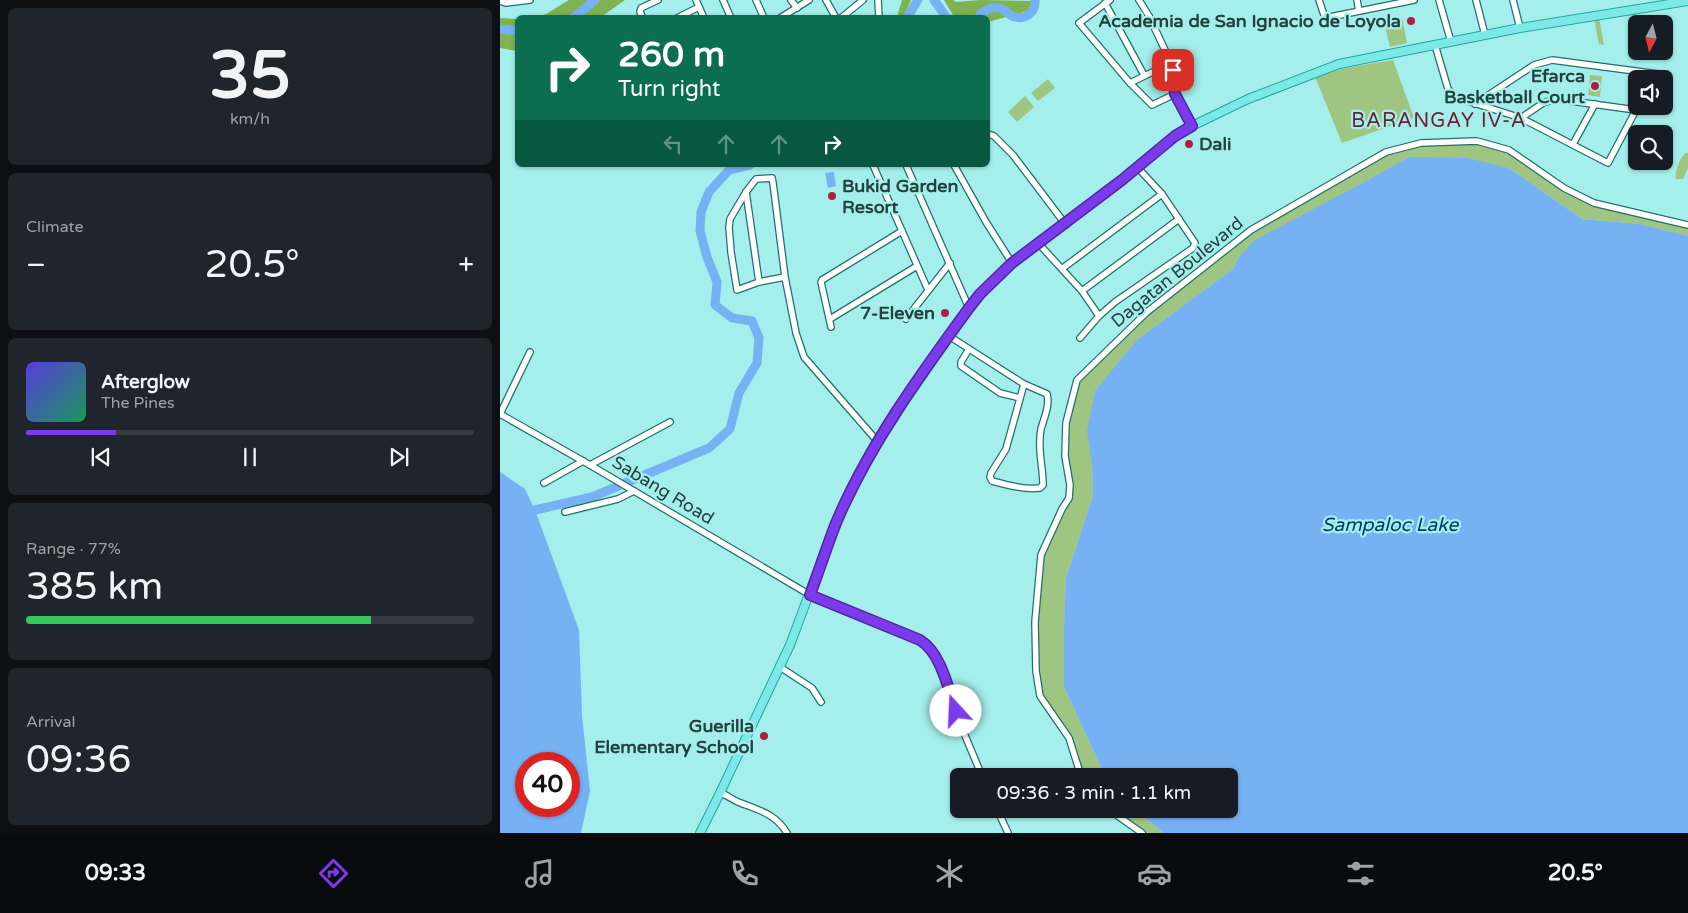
<!DOCTYPE html>
<meta charset="utf-8">
<style>
:root{--surface:#171b24;--page:#20242c;--text:#f1f3f6;--muted:#9ea1a6;--line:#363941;--accent:#7c3aed}
body{margin:0;font-family:"Varela Round",sans-serif;background:var(--page);color:var(--text);height:100vh;display:flex;flex-direction:column;font-size:19px;white-space:nowrap}
*{box-sizing:border-box;margin:0}
p{font-size:16px;color:var(--muted)}
.icon{flex:none;width:28px;height:28px;fill:none;stroke:currentColor;stroke-width:2;stroke-linecap:round;stroke-linejoin:round}
.map{position:relative;flex:1;overflow:hidden}
.sheet{display:flex;flex-direction:column;gap:8px;padding:8px;background:#0d0f14;width:500px}
.sheet>*{flex:none}
.top-card{position:absolute;left:15px;top:15px;width:475px;height:152px;border-radius:8px;box-shadow:0 1px 4px #0004;background:#0b6e4f;color:#fff;overflow:hidden}
.needle{width:32px;rotate:187deg}
.buttons{position:absolute;left:1128px;top:15px;display:grid;gap:10px}
.buttons a{display:grid;place-items:center;width:45px;height:45px;border-radius:8px;background:var(--surface);box-shadow:0 1px 4px #0004;font-size:25px}
.speed{position:absolute;left:15px;top:752px;display:flex;gap:10px;font-size:25px;font-weight:700;text-align:center}
.speed>*{display:grid;place-content:center;width:65px;height:65px;border-radius:50%;background:var(--surface);box-shadow:0 1px 4px #0004;line-height:1}
.speed .limit{border:8px solid #d22;background:#fff;color:#111}
.pin{position:absolute;display:grid;place-items:center;width:42px;height:42px;color:#fff;margin:-21px;border-radius:10px;box-shadow:0 2px 8px #0006}
.me{position:absolute;width:55px;margin:-28px;rotate:340deg;stroke-linejoin:round;filter:drop-shadow(0 0 4px #0008)}
.turn{display:flex;align-items:center;gap:18px;height:105px;padding:0 20px;font-size:22px}
.turn .icon{width:65px;height:65px;stroke-width:2.5}
.turn b{display:block;font-size:35px;line-height:42px}
.lanes{display:flex;align-items:center;height:48px;padding:0 20px;background:#0003;justify-content:center;gap:25px;direction:ltr}
.lanes .off{opacity:.35}
.big{font-size:38px;font-weight:600;line-height:1.1}
.sheet .card{flex:1;display:flex;flex-direction:column;justify-content:center;gap:8px;min-width:0;padding:0 18px;border-radius:8px;background:var(--page)}
.sheet .dial{align-items:center;gap:0}
.dial b{font-size:65px;line-height:1}
.song{display:flex;align-items:center;gap:15px}
.cover{width:60px;height:60px;border-radius:8px;background:linear-gradient(135deg,hsl(250 70% 55%),hsl(150 70% 35%))}
.played{height:5px;border-radius:2px;background:linear-gradient(90deg,var(--accent) 20%,var(--line) 20%)}
.keys{display:flex;justify-content:space-around;direction:ltr}
.heat{display:flex;justify-content:space-between;align-items:center;font-size:28px;direction:ltr}
.charge{height:8px;border-radius:4px;background:linear-gradient(90deg,#34c759 77%,var(--line) 0)}
.trip{position:absolute;left:450px;top:768px;width:288px;height:50px;border-radius:8px;background:var(--surface);box-shadow:0 1px 4px #0004;font-weight:600;line-height:50px;text-align:center}
.tab-bar{display:flex;height:80px;justify-content:space-around;align-items:center;background:#090b0e;color:var(--muted)}
.tab-bar .icon{width:35px;height:35px}
.tab-bar .current{color:var(--accent)}
.tab-bar b{font-size:22px;color:var(--text)}
main{display:flex;flex:1;min-height:0}
.map>svg:first-child{display:block}
</style>
<main>
<section class="sheet">
<div class="card dial"><b>35</b><p>km/h</p></div>
<div class="card"><p>Climate</p>
<div class="heat"><a>−</a><b class="big">20.5°</b><a>+</a></div>
</div>
<div class="card">
<div class="song"><i class="cover"></i><div><b>Afterglow</b><p>The Pines</p></div></div>
<div class="played"></div>
<div class="keys"><svg class="icon" aria-label="previous" viewBox="0 0 24 24"><path d="M18 5L8 12l10 7zM5 5v14"/></svg><svg class="icon" aria-label="pause" viewBox="0 0 24 24"><path d="M8 5v14M16 5v14"/></svg><svg class="icon" aria-label="next" viewBox="0 0 24 24"><path d="M6 5l10 7-10 7zM19 5v14"/></svg></div>
</div>
<div class="card"><p>Range · 77%</p><b class="big">385 km</b><div class="charge"></div></div>
<div class="card"><p>Arrival</p><b class="big">09:36</b></div>
</section>
<div class="map">
<svg width="1188" height="833" viewBox="0 0 1188 833">
<rect width="100%" height="100%" fill="#a4eeeb"/>
<g fill="#9fc582">
<path d="M902 18 907 43 890 47 884 22Z"/>
<path d="M1099 18 1104 45 1099 44 1094 19Z"/>
<path d="M893 60 914 118 842 143 815 77 845 68Z"/>
<path d="M1090 75 1102 76 1100 97 1088 95Z"/>
<path d="M548 79 555 88 538 101 531 93Z"/>
<path d="M525 96 534 107 517 122 508 112Z"/>
<path d="M977 141 1009 150 1064 188 1094 203 1188 226V236L1140 224 1082 219 1009 168 909 157 739 257 733 269 638 339 592 464 593 496 566 578 564 626V687L605 776H581L569 738 540 696 535 622 541 555 569 498 565 456 566 423 577 380 647 312 751 230 886 152 921 143Z"/>
<path d="M1186 153H1188V168L1183 179H1176C1174 172 1180 157 1186 153Z"/>
<path d="M608 809H633L664 833H642Z"/>
</g>
<g fill="#7eb350">
<path d="M69 0H125L101 17H36L46 14Z"/>
<path d="M402 0H411L404 17H397Z"/>
<path d="M444 0H453L456 2 481 0 532 1 528 11 488 22V18L454 17Z"/>
<path d="M0 18 17 19V51L0 48Z"/>
</g>
<g fill="#76b1f3" fill-rule="evenodd">
<path d="M909 157 967 158 1009 168 1082 219 1140 224 1188 236V833H664L633 809H729V776H605L564 687V626L566 578 593 496 592 464 587 431 595 391 638 339 733 269 739 257 755 240 863 183Z"/>
<path d="M334 172 336 186 328 188 325 173Z"/>
<path d="M0 472 25 489 35 510 79 630 82 715 90 791 81 833H0ZM26 764H69V806H26Z"/>
</g>
<g fill="none" stroke-linecap="round" stroke-linejoin="round">
<g stroke="#76b1f3" stroke-width="9">
<path d="M434 0 447 18"/>
<path d="M73 18 95 0"/>
<path d="M407 18 418 0"/>
<path d="M478 18C483 10 493 5 502 9 507 11 510 16 515 17 527 20 536 11 535 0"/>
<path d="M0 29 18 31"/>
<path d="M35 510 92 497 209 448 230 429 239 393 257 363 259 338 252 321 232 318 215 305 217 282 207 257 200 231 201 212 209 192 229 170 250 165"/>
</g>
<defs>
<g id="minor">
<path d="M196 0 204 18"/>
<path d="M223 0 231 18"/>
<path d="M256 0 264 18"/>
<path d="M291 0 297 8"/>
<path d="M326 0 336 18"/>
<path d="M378 0 379 18"/>
<path d="M610 0 579 23 630 83 652 105 675 94"/>
<path d="M639 0 649 16 671 63 675 94 692 126"/>
<path d="M819 0 825 18 914 0"/>
<path d="M857 0 859 11"/>
<path d="M939 0 951 42"/>
<path d="M976 0 985 35"/>
<path d="M1013 0 1020 28"/>
<path d="M0 1 6 3 30 0"/>
<path d="M605 3 644 75"/>
<path d="M143 18 140 12 141 8 158 0"/>
<path d="M177 18 199 7"/>
<path d="M280 18 309 0"/>
<path d="M341 18 363 0"/>
<path d="M935 45 948 89 955 97 1021 118 1108 163 1136 110"/>
<path d="M630 83 671 63"/>
<path d="M975 104 1034 65 1052 60 1158 74V79"/>
<path d="M1021 118 1043 103 1056 99 1136 110 1147 106"/>
<path d="M488 134 494 136 513 155 566 225"/>
<path d="M1073 144 1095 104"/>
<path d="M373 165 428 290"/>
<path d="M406 165 469 308"/>
<path d="M454 165 486 222 512 263"/>
<path d="M246 192 259 282"/>
<path d="M539 244 582 291 599 316"/>
<path d="M563 268 662 194"/>
<path d="M285 277 259 282 237 290 231 252 229 227 230 219 246 192 256 179 272 178 273 183 285 277 296 333 304 357 378 442"/>
<path d="M582 291 679 219"/>
<path d="M330 319 417 266"/>
<path d="M406 319 450 263"/>
<path d="M331 327 321 282 322 280 402 231"/>
<path d="M449 336 524 384 547 394C550 406 544 418 541 429 537 448 543 466 543 485L540 488C525 490 507 485 492 481L490 477 491 473 506 449 524 384"/>
<path d="M580 338 599 316 615 302 693 248 695 243 662 194 638 168"/>
<path d="M469 349 461 362V366L500 393 520 398"/>
<path d="M0 414 90 465 310 595 420 640 429 646 436 657 461 726 482 776"/>
<path d="M0 414 30 352"/>
<path d="M90 465 170 422"/>
<path d="M44 483 83 461"/>
<path d="M65 512 118 499 134 491"/>
<path d="M280 667 312 688 321 702"/>
<path d="M581 776 569 738 540 696 536 671 535 622 541 555 562 509 569 498 570 485 565 456 566 423 577 380 647 312 751 230 886 152 921 143 977 141 1009 150 1064 188 1094 203 1188 225"/>
<path d="M220 793C228 795 231 799 238 802 258 810 275 813 287 833"/>
<path d="M497 809 508 833"/>
<path d="M608 809 642 833"/>
</g>
<path id="major" d="M200 833 220 793 290 645 336 522 358 477 378 442 404 402 469 308 481 294 512 263 622 180 675 136 692 126 748 99 839 64 1020 28 1188 1"/>
</defs>
<use href="#minor" stroke="#226f6d" stroke-width="8"/>
<use href="#major" stroke="#24a5a2" stroke-width="10"/>
<use href="#minor" stroke="#fff" stroke-width="5.5"/>
<use href="#major" stroke="#7ce9e7" stroke-width="8"/>
</g>
<g fill="none" stroke-linecap="round" stroke-linejoin="round">
<defs>
<path id="route" d="M456 711C448 688 441 653 420 640L310 595C319 571 327 546 336 523 369 445 420 375 469 308L480 294 512 263 622 180 675 136 692 126 675 94 673 70"/>
</defs>
<use href="#route" stroke="#51269a" stroke-width="12"/>
<use href="#route" stroke="#7c3aed" stroke-width="9"/>
</g>
<g fill="#b01e46" stroke="#a4eeeb" stroke-width="2">
<circle cx="911" cy="21" r="5"/>
<circle cx="1095" cy="86" r="5"/>
<circle cx="689" cy="144" r="5"/>
<circle cx="332" cy="196" r="5"/>
<circle cx="445" cy="313" r="5"/>
<circle cx="264" cy="736" r="5"/>
</g>
<g text-anchor="middle" dominant-baseline="central" stroke-width="4.5" stroke-linejoin="round" paint-order="stroke">
<g font-size="18" font-weight="bold" fill="#22413f" stroke="#a4eeeb" text-anchor="end">
<text x="901" y="21">Academia de San Ignacio de Loyola</text>
<text x="1085" y="76">Efarca<tspan x="1085" dy="21">Basketball Court</tspan></text>
<text x="699" y="144" text-anchor="start">Dali</text>
<text x="342" y="186" text-anchor="start">Bukid Garden<tspan x="342" dy="21">Resort</tspan></text>
<text x="435" y="313">7-Eleven</text>
<text x="254" y="726">Guerilla<tspan x="254" dy="21">Elementary School</tspan></text>
</g>
<g font-size="18" fill="#22413f" stroke="#a4eeeb">
<text transform="translate(677 272) rotate(-39)">Dagatan Boulevard</text>
<text transform="translate(163 490) rotate(31)">Sabang Road</text>
</g>
<g font-size="19" font-style="italic" fill="#013a6d" stroke="#a4eeeb">
<text x="890" y="525">Sampaloc Lake</text>
</g>
<g font-size="20" letter-spacing="1" fill="#6a2431" stroke="#a4eeeb">
<text x="939" y="121">BARANGAY IV-A</text>
</g>
</g>
</svg>
<div class="buttons">
<a><svg class="needle" viewBox="-14 -14 28 28"><path d="M0-13l5 13h-10z" fill="#e53935"/><path d="M0 13l5-13h-10z" fill="#9ea1a6"/></svg></a>
<a><svg class="icon" aria-label="sound" viewBox="0 0 24 24"><path d="M4 9h4l5-4v14l-5-4H4zM17 9q2 3 0 6"/></svg></a>
<a><svg class="icon" aria-label="search" viewBox="0 0 24 24"><circle cx="10" cy="10" r="6"/><path d="M15 15l6 6"/></svg></a>
</div>
<div class="speed"><div class="limit">40</div></div>
<div class="pin" style="left:673px;top:70px;background:#d93025"><svg class="icon" aria-label="arrive" viewBox="0 0 24 24"><path d="M6 21V4h12l-3 4 3 4H6"/></svg></div>
<svg class="me" style="left:456px;top:711px" viewBox="-20 -20 40 40"><circle r="19" fill="#fff"/><path d="M0-13L10 11 0 6-10 11z" fill="#7c3aed"/></svg>
<div class="trip">09:36 · 3 min · 1.1 km</div>
<div class="top-card">
<div class="turn"><svg class="icon" aria-label="right" viewBox="0 0 24 24"><path d="M7 20v-9h11M14 6l5 5-5 5"/></svg><div><b>260 m</b>Turn right</div></div>
<div class="lanes"><svg class="icon off" aria-label="left" viewBox="0 0 24 24"><path d="M17 20v-9H6M10 6l-5 5 5 5"/></svg><svg class="icon off" aria-label="ahead" viewBox="0 0 24 24"><path d="M12 20V5M6 11l6-6 6 6"/></svg><svg class="icon off" aria-label="ahead" viewBox="0 0 24 24"><path d="M12 20V5M6 11l6-6 6 6"/></svg><svg class="icon" aria-label="right" viewBox="0 0 24 24"><path d="M7 20v-9h11M14 6l5 5-5 5"/></svg></div>
</div>
</div>
</main>
<nav class="tab-bar">
<b>09:33</b>
<svg class="icon current" aria-label="directions" viewBox="0 0 24 24"><path d="M12 3l9 9-9 9-9-9zM9 14v-3h6M13 9l2 2-2 2"/></svg>
<svg class="icon" aria-label="music" viewBox="0 0 24 24"><path d="M9 18V5l10-2v13"/><circle cx="6" cy="18" r="3"/><circle cx="16" cy="16" r="3"/></svg>
<svg class="icon" aria-label="phone" viewBox="0 0 24 24"><path d="M5 4h4l2 5-3 2q2 4 5 5l2-3 5 2v4C11 20 4 13 5 4z"/></svg>
<svg class="icon" aria-label="climate" viewBox="0 0 24 24"><path d="M12 3v18M4 7l16 10M4 17L20 7"/></svg>
<svg class="icon" aria-label="car" viewBox="0 0 24 24"><path d="M5 17H2v-5l4-1 3-4h7l3 4 3 1v5h-3M9 17h6M6 11h13"/><circle cx="7" cy="17" r="2"/><circle cx="17" cy="17" r="2"/></svg>
<svg class="icon" aria-label="filters" viewBox="0 0 24 24"><path d="M4 7h16M4 17h16"/><circle cx="9" cy="7" r="2"/><circle cx="15" cy="17" r="2"/></svg>
<b>20.5°</b>
</nav>
